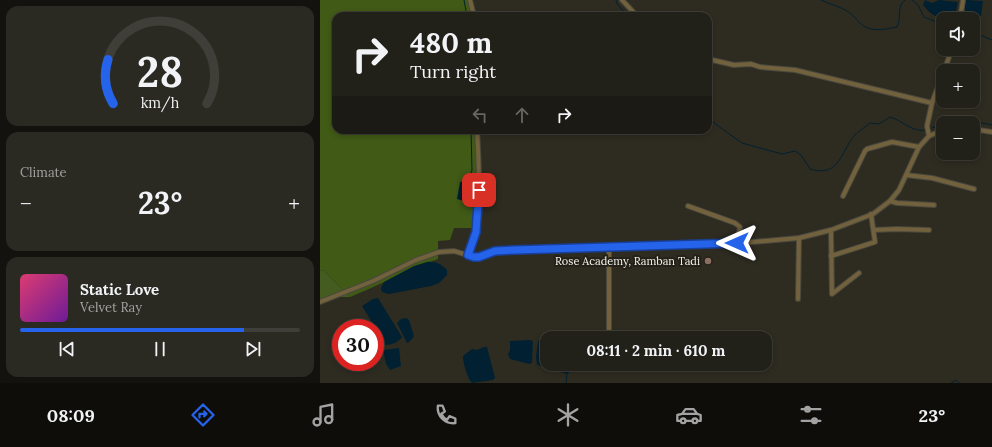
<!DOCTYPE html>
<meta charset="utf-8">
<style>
:root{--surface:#222119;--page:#2a2922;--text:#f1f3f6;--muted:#a2a3a2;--line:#3f3e38;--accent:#2563eb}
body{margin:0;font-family:Lora,serif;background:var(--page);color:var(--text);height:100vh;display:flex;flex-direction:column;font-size:15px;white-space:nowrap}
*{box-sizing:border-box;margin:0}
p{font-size:13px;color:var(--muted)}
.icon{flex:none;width:22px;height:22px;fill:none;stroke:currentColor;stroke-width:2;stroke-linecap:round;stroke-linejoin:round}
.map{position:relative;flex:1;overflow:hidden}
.drawer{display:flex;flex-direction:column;gap:6px;padding:6px;background:#13120e;width:320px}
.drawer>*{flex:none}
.guide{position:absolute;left:12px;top:12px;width:380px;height:122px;border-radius:12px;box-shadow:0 2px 6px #0003,0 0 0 1px var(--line);background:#222119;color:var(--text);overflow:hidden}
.buttons{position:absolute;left:616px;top:12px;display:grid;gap:8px}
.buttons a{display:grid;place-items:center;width:44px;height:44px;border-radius:8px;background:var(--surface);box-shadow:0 2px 6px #0003,0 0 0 1px var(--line);font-size:20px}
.speed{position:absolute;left:12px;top:319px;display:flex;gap:8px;font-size:20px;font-weight:700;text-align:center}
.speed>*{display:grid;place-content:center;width:52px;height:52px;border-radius:50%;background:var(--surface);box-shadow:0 2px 6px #0003,0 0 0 1px var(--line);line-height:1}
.speed .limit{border:6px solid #d22;background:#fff;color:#111}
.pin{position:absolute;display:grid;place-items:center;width:34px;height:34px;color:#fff;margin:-17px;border-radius:8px;box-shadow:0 2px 6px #0006}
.me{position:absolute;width:44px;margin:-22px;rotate:270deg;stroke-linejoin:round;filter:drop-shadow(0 0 3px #0008)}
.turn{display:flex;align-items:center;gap:14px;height:84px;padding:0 12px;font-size:18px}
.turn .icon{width:52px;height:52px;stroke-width:2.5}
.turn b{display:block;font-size:28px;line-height:34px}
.lanes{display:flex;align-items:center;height:38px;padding:0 12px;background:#0003;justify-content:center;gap:20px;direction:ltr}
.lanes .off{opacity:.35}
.big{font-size:30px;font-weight:700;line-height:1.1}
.drawer .tile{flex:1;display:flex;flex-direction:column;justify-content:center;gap:6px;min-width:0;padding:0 14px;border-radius:12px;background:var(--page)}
.drawer .dial{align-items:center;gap:0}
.dial svg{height:104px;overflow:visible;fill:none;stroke:var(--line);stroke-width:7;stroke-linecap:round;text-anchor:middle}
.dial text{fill:var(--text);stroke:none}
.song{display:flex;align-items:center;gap:12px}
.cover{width:48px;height:48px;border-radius:6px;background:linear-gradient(135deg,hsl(340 70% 55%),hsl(280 70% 35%))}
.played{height:4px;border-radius:2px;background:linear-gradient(90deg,var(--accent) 80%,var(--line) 80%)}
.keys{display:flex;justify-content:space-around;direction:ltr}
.heat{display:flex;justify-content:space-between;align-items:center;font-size:22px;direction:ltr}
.trip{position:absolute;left:220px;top:331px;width:232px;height:40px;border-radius:12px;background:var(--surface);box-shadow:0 2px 6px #0003,0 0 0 1px var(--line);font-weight:700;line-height:40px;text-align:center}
.dock{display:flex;height:64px;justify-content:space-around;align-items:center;background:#0e0d0a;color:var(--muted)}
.dock .icon{width:28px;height:28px}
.dock .active{color:var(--accent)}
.dock b{font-size:18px;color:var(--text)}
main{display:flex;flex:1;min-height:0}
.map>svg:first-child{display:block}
</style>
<main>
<section class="drawer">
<div class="tile dial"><svg viewBox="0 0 100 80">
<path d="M14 69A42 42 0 1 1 86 69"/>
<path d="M14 69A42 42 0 0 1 10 35" stroke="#2563eb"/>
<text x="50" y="56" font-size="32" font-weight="700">28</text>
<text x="50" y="72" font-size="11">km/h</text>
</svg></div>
<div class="tile"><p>Climate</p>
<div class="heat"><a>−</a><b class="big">23°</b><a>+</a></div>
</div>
<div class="tile">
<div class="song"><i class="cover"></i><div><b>Static Love</b><p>Velvet Ray</p></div></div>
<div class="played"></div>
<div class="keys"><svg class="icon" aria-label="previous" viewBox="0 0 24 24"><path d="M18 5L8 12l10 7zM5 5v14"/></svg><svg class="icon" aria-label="pause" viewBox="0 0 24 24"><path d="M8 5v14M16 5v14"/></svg><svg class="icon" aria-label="next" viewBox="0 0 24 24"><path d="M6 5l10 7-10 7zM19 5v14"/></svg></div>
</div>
</section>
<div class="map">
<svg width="672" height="383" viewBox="0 0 672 383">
<rect width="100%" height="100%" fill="#2e2c21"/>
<path fill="#455c21" d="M3 270 30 297H11L0 302V271Z"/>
<path fill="#415a16" d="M0 0H150L154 16H16V130H157L159 170 156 228H134L130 240 118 241V259C88 270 60 285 30 297L3 270 0 271Z"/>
<g fill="#012031">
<path d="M605 0 612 3 619 0 638 2 634 19C620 19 612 17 603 5Z"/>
<path d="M646 0 663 1 661 16 644 13Z"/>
<path d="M149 179 152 180 154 195 151 203 137 199 140 182Z"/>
<path d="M107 262C116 261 121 264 127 270V275L119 283 111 286 69 294 62 292 61 288 64 282 94 266Z"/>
<path d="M58 298 82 337C79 342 71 345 66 345L42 306 53 299Z"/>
<path d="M86 318 89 320 94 336C92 339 90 342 87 343L77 323 81 319Z"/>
<path d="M223 339H227V364H250L249 373 247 374 217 365 216 357 218 341Z"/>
<path d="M211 340 213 342 212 363 209 364 190 359 188 354 190 350V341Z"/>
<path d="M164 347H167L175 378 173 380 152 383C147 378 143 363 143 356L152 349 157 350Z"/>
<path d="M79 348 81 366 70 370 66 364 63 350Z"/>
</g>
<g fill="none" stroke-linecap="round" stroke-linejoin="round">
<g stroke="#012031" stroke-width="1">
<path d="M144 0 147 16"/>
<path d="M296 0 297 4 308 16"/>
<path d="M501 0C509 4 519 6 527 11 533 14 536 20 541 24 552 33 564 29 577 27 582 18 576 7 585 0"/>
<path d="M592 0 598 5 604 17 617 22 623 27"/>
<path d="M653 34H658L672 40"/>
<path d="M388 114 394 123 422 143 462 154 475 151 481 155 490 169C520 178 520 152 535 135 539 131 545 127 550 123L559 124 570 117C584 121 592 133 606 130"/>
<path d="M629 123 657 122 672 125"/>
<path d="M609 129 623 124"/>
<path d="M149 179 152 170 151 130"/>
<path d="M246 383 247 374"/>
<path d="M631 383 636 380 639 383"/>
</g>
<defs>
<g id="street">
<path d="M150 0 154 16"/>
<path d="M302 0 317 16"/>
<path d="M640 19 643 0"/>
<path d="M388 59 414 65 431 64 440 67 475 70 612 103"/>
<path d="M624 71 632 49"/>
<path d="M653 129 672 132"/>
<path d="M609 136 607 126 612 103 623 73"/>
<path d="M586 175 612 178 654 189"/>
<path d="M523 196 545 151 547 149 572 142 599 147"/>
<path d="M570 201 577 203 614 205"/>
<path d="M368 206 415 223 420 227 417 243"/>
<path d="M511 230 512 294 539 273"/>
<path d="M554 230 577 229 609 230"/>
<path d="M289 246V338"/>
<path d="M148 255C163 215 159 172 157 130"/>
<path d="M511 256 555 242 551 214"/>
<path d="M478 299 479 238"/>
<path d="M0 302 53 281 96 260 119 252 134 251 154 257 175 251 195 250 421 243 479 238 511 230 553 214 570 201 579 190 599 147 609 136 623 130"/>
</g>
</defs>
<use href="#street" stroke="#4a483e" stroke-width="6"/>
<use href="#street" stroke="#71613d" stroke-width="4"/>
</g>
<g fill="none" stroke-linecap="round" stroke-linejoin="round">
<defs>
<path id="route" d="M159 190 156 232 148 255 154 257H159L175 251 195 250 417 243"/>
</defs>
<use href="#route" stroke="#184099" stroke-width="10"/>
<use href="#route" stroke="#2563eb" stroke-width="7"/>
</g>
<circle fill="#8d6e63" stroke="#242218" stroke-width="1.5" cx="388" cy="261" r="4"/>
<g text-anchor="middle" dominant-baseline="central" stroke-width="4" stroke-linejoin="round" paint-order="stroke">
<g font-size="11" fill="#f5f4ed" stroke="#242218" text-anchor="end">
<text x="380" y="261">Rose Academy, Ramban Tadi</text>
</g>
</g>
</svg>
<div class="buttons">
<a><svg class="icon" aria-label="sound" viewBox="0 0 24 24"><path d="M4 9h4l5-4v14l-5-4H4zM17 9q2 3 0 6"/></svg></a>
<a>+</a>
<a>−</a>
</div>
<div class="speed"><div class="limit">30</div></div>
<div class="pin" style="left:159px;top:190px;background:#d93025"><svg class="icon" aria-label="arrive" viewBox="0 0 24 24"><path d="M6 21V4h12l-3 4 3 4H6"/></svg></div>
<svg class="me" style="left:417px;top:243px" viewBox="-20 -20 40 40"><path d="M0-17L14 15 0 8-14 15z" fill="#2563eb" stroke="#fff" stroke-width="4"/></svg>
<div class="trip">08:11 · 2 min · 610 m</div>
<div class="guide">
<div class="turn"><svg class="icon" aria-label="right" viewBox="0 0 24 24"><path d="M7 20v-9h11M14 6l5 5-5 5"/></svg><div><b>480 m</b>Turn right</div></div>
<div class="lanes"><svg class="icon off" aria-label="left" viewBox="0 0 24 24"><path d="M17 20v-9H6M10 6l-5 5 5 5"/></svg><svg class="icon off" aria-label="ahead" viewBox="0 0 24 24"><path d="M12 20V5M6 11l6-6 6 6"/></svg><svg class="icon" aria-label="right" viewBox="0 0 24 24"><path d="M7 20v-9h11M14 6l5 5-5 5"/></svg></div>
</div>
</div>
</main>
<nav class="dock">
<b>08:09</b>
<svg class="icon active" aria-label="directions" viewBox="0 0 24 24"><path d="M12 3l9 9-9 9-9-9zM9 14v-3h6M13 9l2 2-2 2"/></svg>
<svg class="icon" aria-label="music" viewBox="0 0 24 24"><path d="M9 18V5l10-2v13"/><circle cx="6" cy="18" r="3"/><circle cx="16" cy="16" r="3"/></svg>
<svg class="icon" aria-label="phone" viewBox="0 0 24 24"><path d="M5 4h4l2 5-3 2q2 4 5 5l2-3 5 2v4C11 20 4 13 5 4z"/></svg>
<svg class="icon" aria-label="climate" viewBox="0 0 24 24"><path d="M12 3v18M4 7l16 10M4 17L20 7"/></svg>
<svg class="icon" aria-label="car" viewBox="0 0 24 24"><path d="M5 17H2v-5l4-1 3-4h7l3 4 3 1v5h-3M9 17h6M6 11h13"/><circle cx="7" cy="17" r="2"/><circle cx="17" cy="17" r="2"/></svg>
<svg class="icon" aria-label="filters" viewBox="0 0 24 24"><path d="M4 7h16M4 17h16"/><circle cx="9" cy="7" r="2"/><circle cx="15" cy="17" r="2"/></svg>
<b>23°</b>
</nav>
